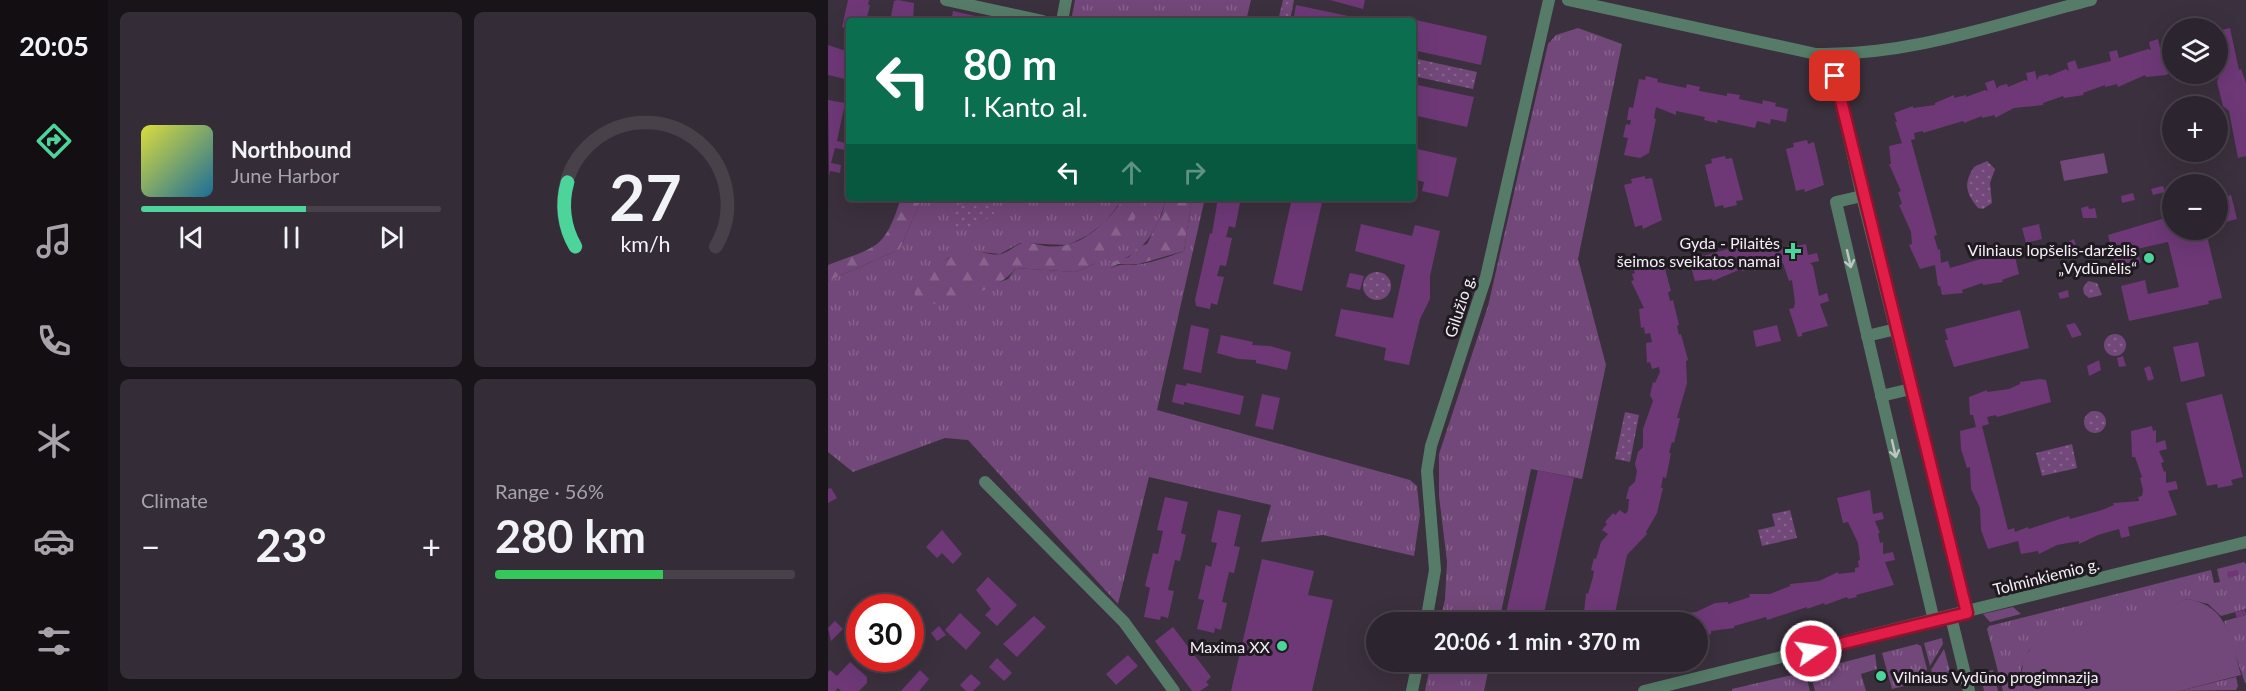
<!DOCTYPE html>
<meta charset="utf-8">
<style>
:root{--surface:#2c242e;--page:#342c36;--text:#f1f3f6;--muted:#a6a4aa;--line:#48414a;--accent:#4cd49b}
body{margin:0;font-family:Lato,sans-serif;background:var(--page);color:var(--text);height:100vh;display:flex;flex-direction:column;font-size:22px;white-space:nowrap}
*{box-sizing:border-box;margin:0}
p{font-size:20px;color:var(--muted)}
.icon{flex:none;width:33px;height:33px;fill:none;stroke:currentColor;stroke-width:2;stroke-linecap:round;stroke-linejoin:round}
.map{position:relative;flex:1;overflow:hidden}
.panel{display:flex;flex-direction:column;gap:12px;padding:12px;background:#181419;width:720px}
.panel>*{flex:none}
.guide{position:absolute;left:18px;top:18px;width:570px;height:183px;border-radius:6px;box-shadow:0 6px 24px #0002,0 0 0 2px var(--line);background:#0b6e4f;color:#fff;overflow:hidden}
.controls{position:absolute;left:1334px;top:18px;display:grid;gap:12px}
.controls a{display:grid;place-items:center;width:66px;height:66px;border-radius:50%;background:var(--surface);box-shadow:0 6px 24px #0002,0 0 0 2px var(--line);font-size:30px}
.speed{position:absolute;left:18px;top:594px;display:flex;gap:12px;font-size:30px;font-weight:700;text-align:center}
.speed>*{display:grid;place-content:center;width:78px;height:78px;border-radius:50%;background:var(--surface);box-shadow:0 6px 24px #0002,0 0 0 2px var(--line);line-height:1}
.speed .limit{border:9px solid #d22;background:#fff;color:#111}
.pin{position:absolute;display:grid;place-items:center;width:51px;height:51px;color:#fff;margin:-26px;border-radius:12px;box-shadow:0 3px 9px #0006}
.me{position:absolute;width:66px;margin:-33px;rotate:77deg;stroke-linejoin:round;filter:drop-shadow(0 0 4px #0008)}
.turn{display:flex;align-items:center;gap:21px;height:126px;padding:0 18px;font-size:27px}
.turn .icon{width:78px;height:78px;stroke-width:2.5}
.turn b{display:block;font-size:42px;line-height:51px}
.lanes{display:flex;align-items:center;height:57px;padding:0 18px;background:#0003;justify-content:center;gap:30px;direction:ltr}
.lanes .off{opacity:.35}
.big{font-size:45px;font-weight:700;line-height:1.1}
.panel .widget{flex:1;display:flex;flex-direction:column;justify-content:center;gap:9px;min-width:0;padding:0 21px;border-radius:9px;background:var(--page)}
.panel .dial{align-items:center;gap:0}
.dial svg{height:156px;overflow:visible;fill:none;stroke:var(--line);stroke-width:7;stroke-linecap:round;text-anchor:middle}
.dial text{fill:var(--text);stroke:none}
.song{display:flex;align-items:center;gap:18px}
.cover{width:72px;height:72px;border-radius:9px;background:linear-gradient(135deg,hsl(60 70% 55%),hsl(200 70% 35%))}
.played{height:6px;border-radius:3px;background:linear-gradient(90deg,var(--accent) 55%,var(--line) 55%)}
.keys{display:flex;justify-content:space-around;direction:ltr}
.heat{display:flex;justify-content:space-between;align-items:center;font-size:33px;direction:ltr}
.charge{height:9px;border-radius:4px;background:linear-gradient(90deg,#34c759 56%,var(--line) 0)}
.panel .tiles{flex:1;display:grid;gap:12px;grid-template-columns:repeat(2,1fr)}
.trip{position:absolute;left:538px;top:612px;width:342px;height:60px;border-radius:30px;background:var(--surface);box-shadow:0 6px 24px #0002,0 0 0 2px var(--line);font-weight:700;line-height:60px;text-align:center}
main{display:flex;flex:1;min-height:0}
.tabs{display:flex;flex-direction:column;width:108px;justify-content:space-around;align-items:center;background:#120e12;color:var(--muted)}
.tabs .icon{width:42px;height:42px}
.tabs .current{color:var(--accent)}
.tabs b{font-size:27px;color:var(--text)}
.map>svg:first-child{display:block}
</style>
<main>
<nav class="tabs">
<b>20:05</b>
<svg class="icon current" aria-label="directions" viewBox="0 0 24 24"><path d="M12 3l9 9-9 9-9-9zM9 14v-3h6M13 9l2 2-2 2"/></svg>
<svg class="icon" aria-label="music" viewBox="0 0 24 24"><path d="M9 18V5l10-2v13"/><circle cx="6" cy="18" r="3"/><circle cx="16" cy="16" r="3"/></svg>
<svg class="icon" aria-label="phone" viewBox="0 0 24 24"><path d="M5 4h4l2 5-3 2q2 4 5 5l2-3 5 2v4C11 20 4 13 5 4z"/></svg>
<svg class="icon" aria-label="climate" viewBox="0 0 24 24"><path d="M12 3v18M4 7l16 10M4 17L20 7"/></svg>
<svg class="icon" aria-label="car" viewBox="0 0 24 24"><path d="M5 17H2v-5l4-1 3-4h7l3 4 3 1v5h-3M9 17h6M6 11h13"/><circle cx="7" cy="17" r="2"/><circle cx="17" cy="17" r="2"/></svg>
<svg class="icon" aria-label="filters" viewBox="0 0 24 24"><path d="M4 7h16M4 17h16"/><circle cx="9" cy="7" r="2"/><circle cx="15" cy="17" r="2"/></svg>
</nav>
<section class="panel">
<div class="tiles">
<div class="widget">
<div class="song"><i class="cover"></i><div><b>Northbound</b><p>June Harbor</p></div></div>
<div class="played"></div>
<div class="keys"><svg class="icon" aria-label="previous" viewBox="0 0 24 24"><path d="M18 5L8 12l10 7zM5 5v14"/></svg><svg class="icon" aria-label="pause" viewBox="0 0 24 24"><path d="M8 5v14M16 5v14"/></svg><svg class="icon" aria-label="next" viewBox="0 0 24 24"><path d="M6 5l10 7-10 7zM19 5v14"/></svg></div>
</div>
<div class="widget dial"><svg viewBox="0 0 100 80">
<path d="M14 69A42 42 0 1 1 86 69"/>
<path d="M14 69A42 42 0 0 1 10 36" stroke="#4cd49b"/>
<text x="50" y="56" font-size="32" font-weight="700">27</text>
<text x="50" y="72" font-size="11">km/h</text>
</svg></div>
<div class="widget"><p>Climate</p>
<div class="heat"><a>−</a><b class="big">23°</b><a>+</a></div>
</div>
<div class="widget"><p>Range · 56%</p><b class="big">280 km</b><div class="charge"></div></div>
</div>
</section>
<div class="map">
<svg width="1418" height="691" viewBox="0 0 1418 691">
<defs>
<pattern id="grass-tufts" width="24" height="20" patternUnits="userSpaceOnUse" patternTransform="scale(1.5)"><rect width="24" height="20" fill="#724779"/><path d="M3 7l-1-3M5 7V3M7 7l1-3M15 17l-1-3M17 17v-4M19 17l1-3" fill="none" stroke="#87628d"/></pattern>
<pattern id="forest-firs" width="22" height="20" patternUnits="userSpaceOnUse" patternTransform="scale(1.5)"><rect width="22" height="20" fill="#724779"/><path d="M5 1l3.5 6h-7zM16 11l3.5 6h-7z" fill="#87628d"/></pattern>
<pattern id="park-dots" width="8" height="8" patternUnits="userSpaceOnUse" patternTransform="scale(1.5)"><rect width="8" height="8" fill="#724779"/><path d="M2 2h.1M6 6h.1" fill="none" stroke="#87628d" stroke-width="1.8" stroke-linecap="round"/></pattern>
</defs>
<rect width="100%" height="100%" fill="#3b303d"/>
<g fill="url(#grass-tufts)">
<path d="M247 0H423L418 21H243Z"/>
<path d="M750 28 794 44 750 259 778 365 754 479 703 469 671 622H612L617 599 619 562 611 496V454L660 306 720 44 728 35Z"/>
<path d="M101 198H296L276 223 260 235 240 245 192 243 172 254 141 251 120 258 86 284 132 297 180 279 188 268 247 272 266 264 317 198H338C332 222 323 243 301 256 293 261 288 262 282 269 293 262 302 266 314 264 329 261 343 256 356 251L363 205 368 198H377L329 410 582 480 589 486 592 515 586 556 495 535 433 542 443 505 321 477 290 604 140 440 117 438 25 472 0 452V281L72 249 91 204Z"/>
<path d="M1416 562 1418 564V609L1393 616 1380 604 1360 599 1201 650 1193 669 1196 691H1175L1159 629 1161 626 1383 570 1386 583 1392 582 1389 569Z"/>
<path d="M1185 607 1193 614 1162 622 1155 614Z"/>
<path d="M1418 615V683H1417L1396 621Z"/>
<path d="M1114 638 1115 644 1102 666 1096 643Z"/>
<path d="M1089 644 1093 646 1099 669 1092 682 1064 689 1054 653Z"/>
<path d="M1116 649 1123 675 1108 679 1103 670Z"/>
<path d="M1047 654 1049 669 1033 674 1038 691H987L982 671Z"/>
<path d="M603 662H662L656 691H597Z"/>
<path d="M1165 670 1170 691H1156L1152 674Z"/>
<path d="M977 672 982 691H904V689Z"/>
<path d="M1408 677 1410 686 1408 690 1351 691Z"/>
</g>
<g fill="url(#forest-firs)">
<path d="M73 198H101L91 204 72 249 0 281V265C49 246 56 251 73 198Z"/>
<path d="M296 198H317L303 226 266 264 247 272 188 268C169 293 125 299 96 306L87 299 86 283C102 272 120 253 141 251 152 250 163 256 173 254 181 252 187 245 194 243 203 242 209 245 217 246 251 251 278 224 296 198Z"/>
<path d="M338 198H368L363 205 356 251 311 264H290L281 269V263L301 257 310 247 319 244 334 214Z"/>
</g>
<g fill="url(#park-dots)">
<path d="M455 0H466L462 21H450Z"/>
<path d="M585 58 649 72 645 89 585 76Z"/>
<path d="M1159 161 1167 169 1162 183 1164 203 1155 209 1150 208C1138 193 1135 184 1146 167Z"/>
<path d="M146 198H159L167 215 131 232 120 210Z"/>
<circle cx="549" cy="286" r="14"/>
<path d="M1260 281 1269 283 1274 295 1261 298 1256 294 1255 288Z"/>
<circle cx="1287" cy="345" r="11"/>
<circle cx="1267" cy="422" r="11"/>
<path d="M797 412 811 415 802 462 787 459Z"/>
<path d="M1244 444 1249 468 1214 476 1208 453Z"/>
<path d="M962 510 969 538 934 546 930 530 947 526 944 514Z"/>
</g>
<g fill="#724779">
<path d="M1276 153 1280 173 1236 181 1232 161Z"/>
<path d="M1360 599C1401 606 1404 642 1413 675L1351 691H1196C1190 667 1196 650 1217 636Z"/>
</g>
<g fill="#6e3877">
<path d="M20 0H41L40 5H42L38 21H21V29L14 27Z"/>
<path d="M70 0 86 3 85 21H62L66 1Z"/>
<path d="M502 0H537L535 9Z"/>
<path d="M468 5 539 20V21H465Z"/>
<path d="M125 11 152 17 151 21H123Z"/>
<path d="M579 18 659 36 653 65 585 50V21H579Z"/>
<path d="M1402 28 1411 70 1413 69 1418 83V156L1410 158 1401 111 1395 106 1389 82 1392 73 1389 31Z"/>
<path d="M1330 39 1332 48 1343 43 1344 45V71L1338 75 1318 77 1317 75 1290 87 1289 84 1277 87V85L1255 93 1256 95 1236 98 1235 96 1215 103V105L1186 108 1167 118V115L1154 118V116L1136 123 1135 121 1095 133V131L1086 133 1087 139 1083 140 1109 235 1106 236 1110 250 1112 249 1113 263 1120 261 1122 268 1180 251V254L1186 252 1191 274 1174 280 1175 282 1155 285 1154 283 1134 290 1135 293 1114 295 1112 286H1110L1107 265 1092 269 1081 245 1084 244 1083 232 1071 205 1074 204 1070 192 1073 191 1061 164H1063L1061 146 1074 143 1067 122H1069L1066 113 1085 106V108L1107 105V103L1126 95V98L1138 95V97L1157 90 1160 91 1157 83 1166 80 1169 89 1171 86 1179 84 1180 87 1197 80 1200 81 1198 73 1207 71 1209 80 1211 76 1220 74 1221 76 1238 69 1241 71 1239 63 1247 60 1250 69 1283 61 1281 52 1289 50 1291 58 1320 49 1323 50 1321 42Z"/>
<path d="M0 45 21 52V80L0 75Z"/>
<path d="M818 76 830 79 829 82 858 88 859 84 872 87 871 91 899 96V93L912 95 911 99 934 104 935 100 948 103 947 106 960 109 958 122 943 119 942 124 929 121 927 128 890 120 889 123 876 120 877 117 848 111V115L828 107 826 118 828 119 821 153 812 158 796 155 800 138 795 137 798 124 802 125 803 120H799L801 107 805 108 811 79 817 80Z"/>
<path d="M585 84 646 97 639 127 585 115Z"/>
<path d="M0 100 17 103 9 141 18 143 17 150 7 148 3 163 13 165 12 173 2 171 1 176Z"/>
<path d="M979 140 980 144 986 142 996 185 977 192 976 189 968 191 958 149 966 147 965 143Z"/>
<path d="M585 148 629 158 620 197 594 191 596 182 585 179Z"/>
<path d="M897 156 898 159 904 158 915 200 908 201 909 205 896 208 895 205 887 207 877 165 884 163 883 159Z"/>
<path d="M817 176V179L824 178 834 220 815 229 814 225 807 227 796 185 804 183 803 179Z"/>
<path d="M1335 186 1337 192 1325 195 1323 189Z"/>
<path d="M1305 193 1307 200 1294 203 1293 196Z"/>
<path d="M1403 195 1409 219 1389 224V199Z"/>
<path d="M390 198H407L406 201 412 203 407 228 401 226 398 237 404 238 398 266 392 265 389 276 396 277 389 305 383 303 382 309 368 306 367 300 382 233 384 234Z"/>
<path d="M464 198H495L474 291 445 284Z"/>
<path d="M1260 206 1261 209 1267 208 1269 218H1255L1253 208Z"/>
<path d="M1344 216V230H1382L1384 235 1379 236 1394 298 1380 301 1381 304 1301 321 1293 286 1317 280 1320 294 1351 287 1340 242 1309 249 1313 263 1288 269 1280 235Z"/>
<path d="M533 224 584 236 587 225 612 231 602 276V299L592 319 581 365 556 360 558 348 507 336 513 309 565 318 577 265 527 251Z"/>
<path d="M1211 224 1214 239 1198 243 1194 228Z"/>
<path d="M939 238V240L944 239 947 251 967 244 968 246 978 244 980 255 989 253 991 261 982 263 985 266 991 296 999 293 1001 301 992 304 1000 326 974 333V336L970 337 961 309 966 308 967 302 964 280 961 281 955 263 951 264 950 260 926 271V268L914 271 913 269 885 281 884 279 867 281 861 260 866 256 874 254 875 256Z"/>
<path d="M1246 239 1249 249 1237 255 1234 245Z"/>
<path d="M832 261 833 266 836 265 843 291 840 292 842 301 845 300 851 325 849 326 851 335 853 334 860 360 858 361 859 383 849 418H852L846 443 844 442 841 453H843L838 478 835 477 833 488H835L829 513 818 532 819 534 799 555 786 618H784L782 622H755L758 593 760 594 765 577 766 571 763 570 766 558 768 559 773 542 780 534 774 530 779 524 777 522 785 513 787 515 792 510 797 514 800 511 801 499H798L801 487 807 482 809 471 807 464 810 452 815 447V429L825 401 822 395 825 382 827 383 832 372 831 367 824 369 822 362 819 363 818 343 824 342 822 333 817 334 816 327 813 328 811 309 816 308 803 281 806 280 804 274 807 273 805 267Z"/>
<path d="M522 273 536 276 532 290 518 287Z"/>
<path d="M1240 290 1241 297 1232 299 1230 293Z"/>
<path d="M1192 310 1201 348 1126 367 1117 340H1120L1117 329Z"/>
<path d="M1247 323 1254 335 1244 338 1238 325Z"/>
<path d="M363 325 381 329 373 373 355 369Z"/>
<path d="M949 325 953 341 928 347 925 331Z"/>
<path d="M393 335 425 342 424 345 442 346 463 352 459 370 428 363V360L410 359 389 353Z"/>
<path d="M1370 342 1377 376 1353 382 1345 347Z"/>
<path d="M1295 356 1298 366 1291 367 1289 358Z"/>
<path d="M1271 360 1273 370 1261 376 1259 366Z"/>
<path d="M1322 366 1326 379 1320 381 1316 368Z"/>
<path d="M1212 379 1218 380 1223 402 1169 417 1168 415 1159 417 1161 424 1154 426 1180 530 1186 528 1187 532 1200 527 1201 529 1241 516 1242 519 1274 510 1286 505 1285 503 1311 501 1310 497 1314 496 1315 490 1312 478 1314 477 1307 457H1304L1303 431 1324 426 1325 431 1328 430V443L1337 440 1339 449 1331 451 1336 462 1333 463 1336 472 1338 471V483L1348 481 1350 489 1340 491 1349 515 1300 527 1302 536 1293 538 1291 529 1270 535 1251 544V541L1229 545 1211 554 1210 551 1193 554 1190 541 1160 549 1153 530 1152 508 1143 489 1142 467 1139 468 1133 449 1132 431 1148 427 1145 415H1142L1141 397 1159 390V392L1181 389 1192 384V382Z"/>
<path d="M359 383 416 396 412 415 356 402V405L344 402 348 384 358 386Z"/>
<path d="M434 394 452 398 445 430 427 426Z"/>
<path d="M1394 394 1415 477 1403 480 1405 485 1390 488 1389 484 1379 486 1358 403Z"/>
<path d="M710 470 746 478 714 622H676Z"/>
<path d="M3 488 9 498 0 503V489Z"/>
<path d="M1042 490 1045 514 1054 512 1056 519 1047 521 1052 533H1050L1052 543 1055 542V554L1065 552 1067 560 1057 562 1066 585 1028 595 1029 597 1020 599 1019 597 997 605 996 603 979 609V607L939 620 938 617 906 626V628L883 631V634L874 636 870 635V622H828L827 620 840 617 839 615 868 612 887 603 900 602V604L922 597 921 594H942L962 586V584L991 581 1010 572V574L1027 572V568L1031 567 1030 561 1032 560 1030 543 1020 522 1015 523 1009 498Z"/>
<path d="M337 497 360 502 353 533 358 535 352 561 347 560 340 590 346 591 340 618 333 616 332 620 316 617 322 588 317 586 325 553 330 554 335 531 329 530Z"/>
<path d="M390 510 413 515 406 546 412 547 406 573 401 572 394 602 399 603 393 630 387 628 386 633 369 629 376 600 370 599 378 565 383 567 389 543 383 542Z"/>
<path d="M114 530 134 554 125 564 114 553 109 558 98 547Z"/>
<path d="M434 559 486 571 480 595 505 600 484 691H403Z"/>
<path d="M1409 570 1411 575 1400 578 1399 572Z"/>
<path d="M160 577 189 605 169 626 157 615 163 609 148 590Z"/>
<path d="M1417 610 1418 615 1409 618 1407 612Z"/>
<path d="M132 613 153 633 138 650 117 630Z"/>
<path d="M206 616 218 627 189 657 175 644Z"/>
<path d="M7 621 15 629 3 641 0 628Z"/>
<path d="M111 626 118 635 109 641 103 633Z"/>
<path d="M345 627 383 677 378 682 381 685 372 691H364L327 641Z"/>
<path d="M32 641V657L24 649Z"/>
<path d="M300 655 310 666 288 685 278 674Z"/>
<path d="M169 658 184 673 176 681 161 667Z"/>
<path d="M22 662 39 677V683L31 691H13L10 688 7 691H0V672L2 670 9 676Z"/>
<path d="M668 662H705L703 670Z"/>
<path d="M92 670 101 679 91 691H73Z"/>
<path d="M143 674 153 683 145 691H138L132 685Z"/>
</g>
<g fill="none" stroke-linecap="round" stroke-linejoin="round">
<g stroke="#567b68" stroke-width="12">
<path d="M118 0 215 21"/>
<path d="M740 0 988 54C1082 56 1172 23 1263 0"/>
<path d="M234 21 238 0"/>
<path d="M1008 54 1010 89 1034 196 1139 613"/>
<path d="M1034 196 1008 202 1106 621"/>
<path d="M1039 336 1068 329"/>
<path d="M1053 396 1083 389"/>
<path d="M157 482 296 622 346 691"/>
<path d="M1123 617 1141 691"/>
<path d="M598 622 607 570 599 471 603 446 658 277 721 0"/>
<path d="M584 691 590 662"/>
<path d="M816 691 1418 542"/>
</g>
</g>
<defs><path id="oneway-shaft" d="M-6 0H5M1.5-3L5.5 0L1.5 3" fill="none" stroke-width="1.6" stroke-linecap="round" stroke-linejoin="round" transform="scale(1.5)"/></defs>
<g stroke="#bec6c5">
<use href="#oneway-shaft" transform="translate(1021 259) rotate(77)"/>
<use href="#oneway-shaft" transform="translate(1066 449) rotate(77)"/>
</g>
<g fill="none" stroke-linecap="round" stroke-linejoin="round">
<defs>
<path id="route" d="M983 651 1139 613 1007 76"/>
</defs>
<use href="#route" stroke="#92132f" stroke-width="15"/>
<use href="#route" stroke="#e11d48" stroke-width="10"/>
</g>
<g fill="#4cd49b" stroke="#1f1a20" stroke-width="2">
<path d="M962 242h6v6h6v6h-6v6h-6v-6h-6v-6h6z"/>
<circle cx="1321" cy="258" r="6"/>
<circle cx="454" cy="646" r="6"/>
<circle cx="1053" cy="676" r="6"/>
</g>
<g text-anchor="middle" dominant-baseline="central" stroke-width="6" stroke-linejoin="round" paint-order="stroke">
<g font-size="16" fill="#f6eef7" stroke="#1f1a20" text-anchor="end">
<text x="952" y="242">Gyda - Pilaitės<tspan x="952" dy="18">šeimos sveikatos namai</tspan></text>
<text x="1309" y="249">Vilniaus lopšelis-darželis<tspan x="1309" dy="18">„Vydūnėlis“</tspan></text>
<text x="442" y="646">Maxima XX</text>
<text x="1065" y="676" text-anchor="start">Vilniaus Vydūno progimnazija</text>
</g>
<g font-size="16" fill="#f6eef7" stroke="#1f1a20">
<text transform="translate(631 306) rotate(-72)">Gilužio g.</text>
<text transform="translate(1218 576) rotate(-14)">Tolminkiemio g.</text>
</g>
</g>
</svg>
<div class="controls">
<a><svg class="icon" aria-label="layers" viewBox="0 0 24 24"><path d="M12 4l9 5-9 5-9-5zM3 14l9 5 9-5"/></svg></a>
<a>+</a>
<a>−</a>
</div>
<div class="speed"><div class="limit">30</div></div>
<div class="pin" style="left:1007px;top:76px;background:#d93025"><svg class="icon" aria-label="arrive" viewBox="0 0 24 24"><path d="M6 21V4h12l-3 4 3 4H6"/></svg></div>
<svg class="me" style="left:983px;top:651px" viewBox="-20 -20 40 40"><circle r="17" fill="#e11d48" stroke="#fff" stroke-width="3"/><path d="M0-11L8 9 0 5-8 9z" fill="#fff"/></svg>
<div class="trip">20:06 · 1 min · 370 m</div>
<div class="guide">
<div class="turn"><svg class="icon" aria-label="left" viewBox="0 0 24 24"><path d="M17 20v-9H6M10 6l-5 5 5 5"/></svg><div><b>80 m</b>I. Kanto al.</div></div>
<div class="lanes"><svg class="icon" aria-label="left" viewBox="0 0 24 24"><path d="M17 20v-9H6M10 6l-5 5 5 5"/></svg><svg class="icon off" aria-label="ahead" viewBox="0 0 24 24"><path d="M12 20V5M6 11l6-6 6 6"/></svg><svg class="icon off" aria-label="right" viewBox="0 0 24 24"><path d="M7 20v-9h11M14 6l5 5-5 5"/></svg></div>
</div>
</div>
</main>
